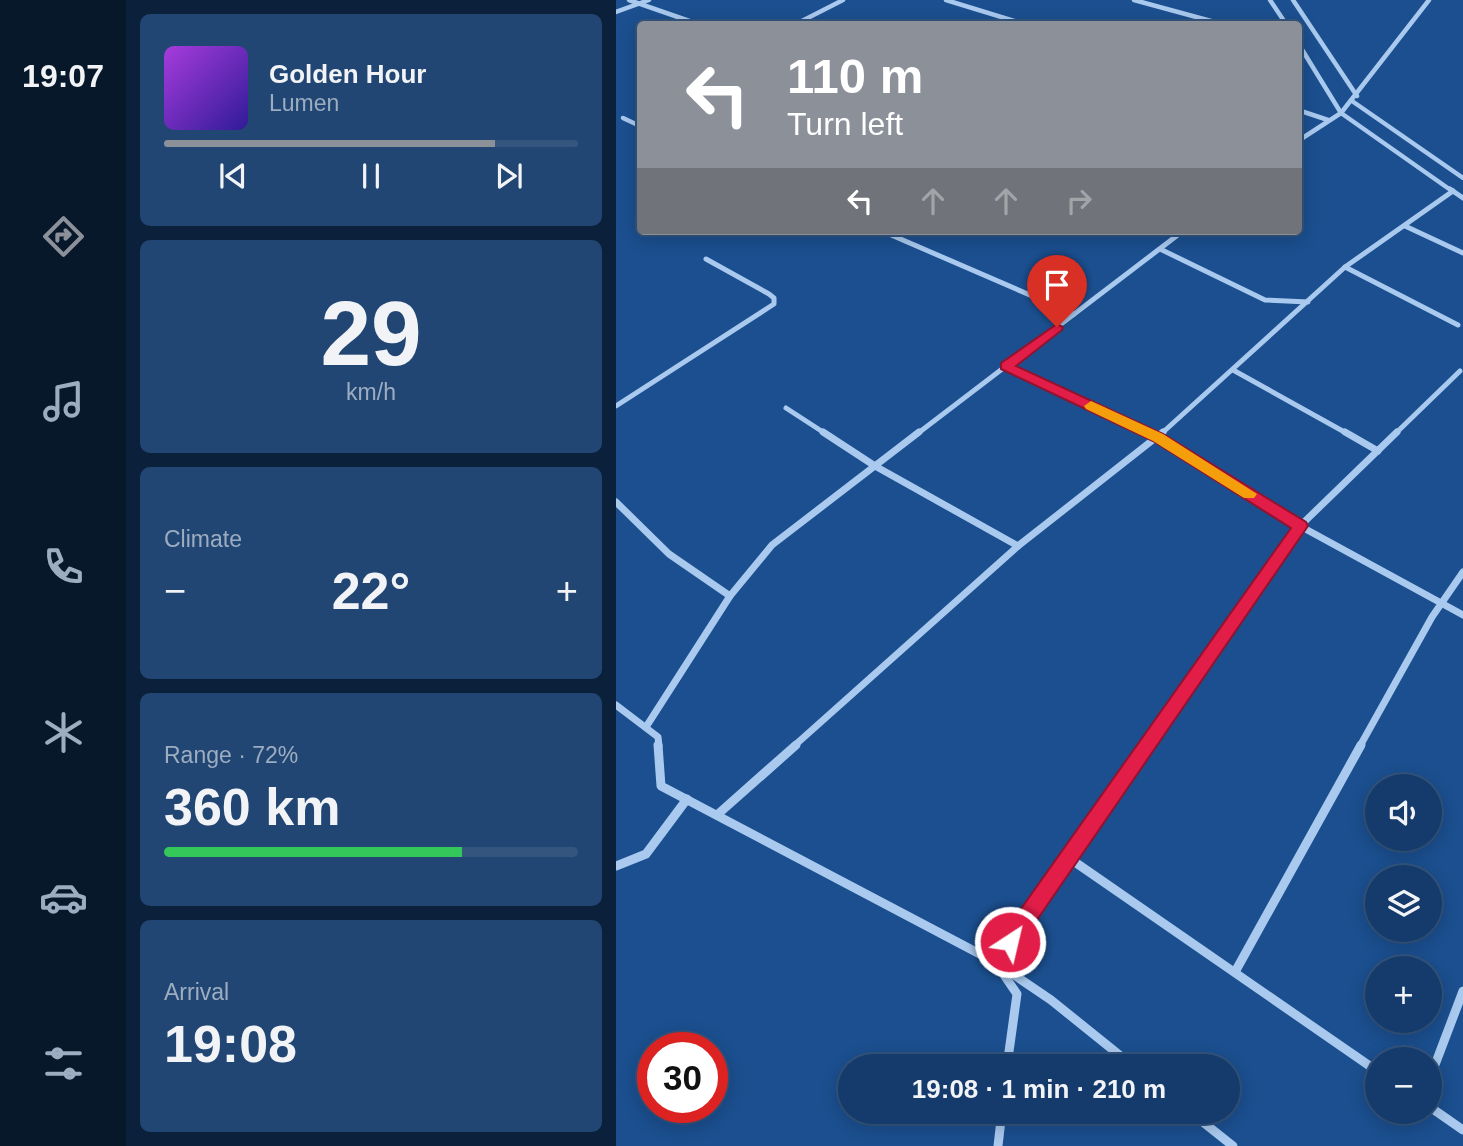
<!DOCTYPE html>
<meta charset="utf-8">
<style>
:root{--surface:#143b6b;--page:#214673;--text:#f1f3f6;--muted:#9dadc1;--line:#33557e;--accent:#8c9099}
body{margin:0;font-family:Helvetica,sans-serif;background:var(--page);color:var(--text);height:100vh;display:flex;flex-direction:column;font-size:26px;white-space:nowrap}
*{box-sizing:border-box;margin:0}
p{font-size:23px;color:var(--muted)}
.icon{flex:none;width:38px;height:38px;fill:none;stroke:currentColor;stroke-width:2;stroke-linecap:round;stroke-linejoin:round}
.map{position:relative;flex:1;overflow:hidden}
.side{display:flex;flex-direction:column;gap:14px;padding:14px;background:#0b203b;width:490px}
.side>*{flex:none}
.top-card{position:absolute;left:21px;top:21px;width:665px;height:214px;border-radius:7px;box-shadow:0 4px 18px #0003,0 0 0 2px var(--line);background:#8c9099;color:#fff;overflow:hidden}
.tools{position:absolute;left:749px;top:774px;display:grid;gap:14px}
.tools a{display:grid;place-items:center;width:77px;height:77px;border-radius:50%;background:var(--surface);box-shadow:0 4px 18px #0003,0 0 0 2px var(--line);font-size:35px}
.speed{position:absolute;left:21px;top:1032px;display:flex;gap:14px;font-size:35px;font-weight:700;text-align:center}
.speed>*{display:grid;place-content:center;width:91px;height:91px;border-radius:50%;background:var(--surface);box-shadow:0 4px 18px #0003,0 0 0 2px var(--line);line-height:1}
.speed .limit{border:10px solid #d22;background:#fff;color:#111}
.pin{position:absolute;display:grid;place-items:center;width:60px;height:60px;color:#fff;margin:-72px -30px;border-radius:50% 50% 50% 0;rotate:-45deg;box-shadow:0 0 7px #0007}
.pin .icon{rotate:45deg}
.me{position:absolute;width:77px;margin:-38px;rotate:35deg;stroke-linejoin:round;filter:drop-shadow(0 0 5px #0008)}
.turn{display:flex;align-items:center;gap:24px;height:147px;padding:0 35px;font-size:32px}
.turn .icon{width:91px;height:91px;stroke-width:2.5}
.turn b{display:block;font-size:49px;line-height:60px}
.lanes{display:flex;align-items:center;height:66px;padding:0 35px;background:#0003;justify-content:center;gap:35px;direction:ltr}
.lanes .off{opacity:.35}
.big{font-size:52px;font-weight:700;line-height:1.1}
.side .card{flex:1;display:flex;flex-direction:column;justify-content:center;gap:10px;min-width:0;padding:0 24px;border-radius:10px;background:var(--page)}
.side .dial{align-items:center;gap:0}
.dial b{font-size:91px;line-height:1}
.song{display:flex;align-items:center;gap:21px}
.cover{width:84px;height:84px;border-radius:10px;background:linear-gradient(135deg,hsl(280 70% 55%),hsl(250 70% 35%))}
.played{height:7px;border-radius:4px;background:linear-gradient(90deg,var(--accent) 80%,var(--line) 80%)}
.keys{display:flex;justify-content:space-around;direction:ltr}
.heat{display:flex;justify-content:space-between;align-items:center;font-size:38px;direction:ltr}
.charge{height:10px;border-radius:5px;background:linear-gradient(90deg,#34c759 72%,var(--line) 0)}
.trip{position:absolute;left:222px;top:1054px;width:402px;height:70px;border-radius:35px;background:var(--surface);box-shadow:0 4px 18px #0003,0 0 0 2px var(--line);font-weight:700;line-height:70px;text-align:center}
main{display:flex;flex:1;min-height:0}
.menu{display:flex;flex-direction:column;width:126px;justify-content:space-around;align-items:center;background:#08182b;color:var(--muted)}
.menu .icon{width:49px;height:49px}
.menu .active{color:var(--accent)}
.menu b{font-size:32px;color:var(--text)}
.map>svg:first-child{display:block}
</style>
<main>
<nav class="menu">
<b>19:07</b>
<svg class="icon active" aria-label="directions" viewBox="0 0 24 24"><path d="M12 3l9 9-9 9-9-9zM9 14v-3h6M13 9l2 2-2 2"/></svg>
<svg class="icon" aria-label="music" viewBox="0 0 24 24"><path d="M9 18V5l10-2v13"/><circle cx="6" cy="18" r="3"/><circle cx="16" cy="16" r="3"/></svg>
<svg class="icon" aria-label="phone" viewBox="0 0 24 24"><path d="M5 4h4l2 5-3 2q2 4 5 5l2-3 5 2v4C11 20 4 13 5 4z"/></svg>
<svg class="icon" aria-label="climate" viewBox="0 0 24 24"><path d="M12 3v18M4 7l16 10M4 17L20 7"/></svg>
<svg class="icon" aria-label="car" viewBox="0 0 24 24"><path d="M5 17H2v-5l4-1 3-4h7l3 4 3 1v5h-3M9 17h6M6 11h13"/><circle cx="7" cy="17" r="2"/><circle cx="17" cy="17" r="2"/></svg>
<svg class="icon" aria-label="filters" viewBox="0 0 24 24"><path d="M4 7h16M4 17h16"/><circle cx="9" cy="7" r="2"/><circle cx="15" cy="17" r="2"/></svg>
</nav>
<section class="side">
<div class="card">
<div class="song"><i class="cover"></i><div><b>Golden Hour</b><p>Lumen</p></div></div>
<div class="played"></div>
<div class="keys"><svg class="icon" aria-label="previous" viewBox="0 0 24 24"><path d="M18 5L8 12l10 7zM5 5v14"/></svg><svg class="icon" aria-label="pause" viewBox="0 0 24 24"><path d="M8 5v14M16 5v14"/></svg><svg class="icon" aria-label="next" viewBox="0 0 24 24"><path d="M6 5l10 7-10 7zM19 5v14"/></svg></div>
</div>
<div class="card dial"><b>29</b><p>km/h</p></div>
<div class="card"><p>Climate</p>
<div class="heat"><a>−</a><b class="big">22°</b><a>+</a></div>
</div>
<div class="card"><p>Range · 72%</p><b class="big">360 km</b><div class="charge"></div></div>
<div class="card"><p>Arrival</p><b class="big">19:08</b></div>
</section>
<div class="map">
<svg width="847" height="1146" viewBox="0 0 847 1146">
<rect width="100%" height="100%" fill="#1b4f8f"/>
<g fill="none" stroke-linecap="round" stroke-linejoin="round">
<g stroke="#a9c9ee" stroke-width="4.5">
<path d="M13 0 82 24"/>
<path d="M330 0 408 24"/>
<path d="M518 0 606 24"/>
<path d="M654 0 670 24"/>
<path d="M677 0 741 96"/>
<path d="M0 12 33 0"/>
<path d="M180 24 227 0"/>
<path d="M682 43 725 113 836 191"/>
<path d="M736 101 847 178"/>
<path d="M682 110 712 120"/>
<path d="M7 118 24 126"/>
<path d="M682 141 725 113 813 0"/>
</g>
<g stroke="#a9c9ee" stroke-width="5">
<path d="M834 189 847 198"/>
<path d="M789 226 847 253"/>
<path d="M266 231 458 314"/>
<path d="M544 249 649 300 692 302"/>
<path d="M729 267 842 325"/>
<path d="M390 366 536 434"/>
<path d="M617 370 732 434"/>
<path d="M0 406 158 304V298L153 294 90 259"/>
<path d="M170 408 210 434"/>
<path d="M301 434 567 231"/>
<path d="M545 434 729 267 837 191"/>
<path d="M779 434 844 371"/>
</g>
<g stroke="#a9c9ee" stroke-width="7">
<path d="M207 432 259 466 402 546"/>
<path d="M532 432 684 526 847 615"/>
<path d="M729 432 762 451"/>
<path d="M0 502 53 554 114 596"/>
<path d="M0 705 42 737 43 746"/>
<path d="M30 727 114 596 156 545 303 432"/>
<path d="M178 746 402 546 547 432"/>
<path d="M530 746 684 526 781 432"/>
<path d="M744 746 816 617 847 572"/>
</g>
<g stroke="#a9c9ee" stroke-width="9">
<path d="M42 745 45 786 379 962 435 1000 517 1066"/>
<path d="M101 815 180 745"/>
<path d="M453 858 761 1071"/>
<path d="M0 866 30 854 71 799"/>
<path d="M379 962 531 745"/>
<path d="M382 966 401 994 391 1066"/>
<path d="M619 972 745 745"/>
<path d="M814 1078 847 991"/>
<path d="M814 1107 847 1130"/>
<path d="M573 1111 617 1146"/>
<path d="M382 1146 386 1111"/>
</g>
</g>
<path fill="#e11d48" stroke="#92132f" stroke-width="2" d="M441 324 447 327 446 330 400 366 547 434 690 522 692 526 401 949 394 952 387 949 384 942 387 934 675 528 537 441 385 369V363Z"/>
<path fill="#f59e0b" d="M475 401 547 434 641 494 638 498H628L537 441 470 409 468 406Z"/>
</svg>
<div class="tools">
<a><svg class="icon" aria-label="sound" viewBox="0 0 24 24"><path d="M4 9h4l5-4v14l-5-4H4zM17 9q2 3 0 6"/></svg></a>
<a><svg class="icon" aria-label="layers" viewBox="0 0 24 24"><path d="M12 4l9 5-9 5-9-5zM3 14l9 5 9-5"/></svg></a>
<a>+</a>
<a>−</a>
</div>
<div class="speed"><div class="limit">30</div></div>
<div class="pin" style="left:441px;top:327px;background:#d93025"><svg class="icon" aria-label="arrive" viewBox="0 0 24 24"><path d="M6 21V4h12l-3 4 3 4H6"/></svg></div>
<svg class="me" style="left:394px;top:942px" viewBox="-20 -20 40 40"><circle r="17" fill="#e11d48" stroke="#fff" stroke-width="3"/><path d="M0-11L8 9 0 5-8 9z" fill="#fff"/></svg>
<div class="trip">19:08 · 1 min · 210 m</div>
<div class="top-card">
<div class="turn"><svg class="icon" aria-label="left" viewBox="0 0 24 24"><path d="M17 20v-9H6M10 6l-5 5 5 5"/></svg><div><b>110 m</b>Turn left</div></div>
<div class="lanes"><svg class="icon" aria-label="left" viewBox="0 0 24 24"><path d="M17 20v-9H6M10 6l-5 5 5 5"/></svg><svg class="icon off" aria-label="ahead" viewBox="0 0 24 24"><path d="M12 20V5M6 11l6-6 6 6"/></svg><svg class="icon off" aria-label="ahead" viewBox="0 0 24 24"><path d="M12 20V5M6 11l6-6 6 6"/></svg><svg class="icon off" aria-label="right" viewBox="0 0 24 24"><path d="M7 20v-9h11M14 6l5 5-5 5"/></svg></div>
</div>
</div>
</main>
